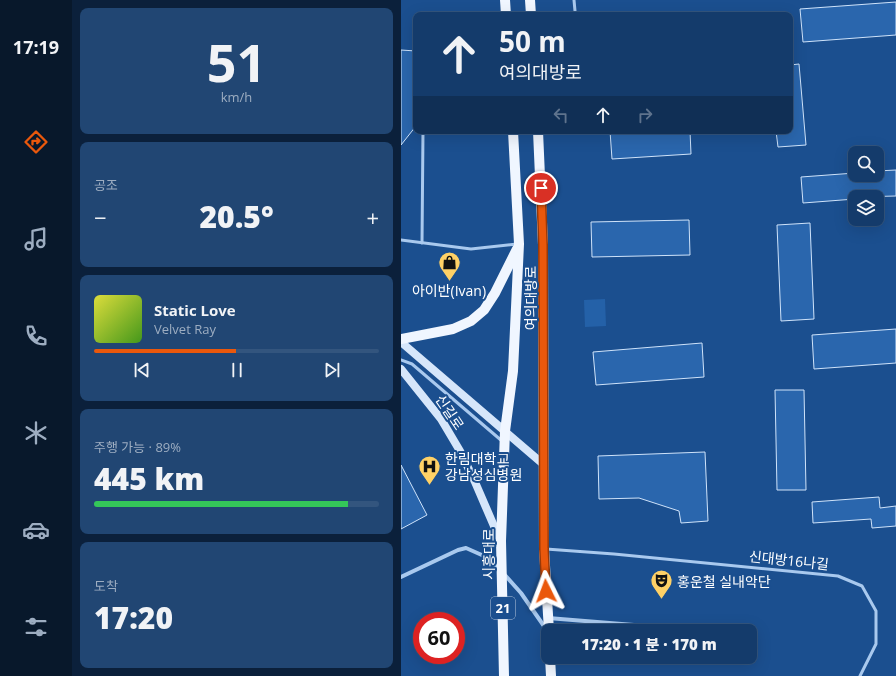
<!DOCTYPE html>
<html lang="ko">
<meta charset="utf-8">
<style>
:root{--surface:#143b6b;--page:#214673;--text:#f1f3f6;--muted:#9dadc1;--line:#33557e;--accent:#ea580c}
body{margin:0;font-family:"Open Sans","Noto Sans KR",sans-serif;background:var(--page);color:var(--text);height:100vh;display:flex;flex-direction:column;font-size:15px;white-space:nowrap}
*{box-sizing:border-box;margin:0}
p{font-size:13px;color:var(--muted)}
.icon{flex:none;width:22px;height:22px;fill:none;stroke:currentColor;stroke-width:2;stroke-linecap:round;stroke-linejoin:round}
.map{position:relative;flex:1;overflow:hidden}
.details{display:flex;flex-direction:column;gap:8px;padding:8px;background:#0b203b;width:329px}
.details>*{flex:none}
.banner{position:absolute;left:12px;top:12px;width:380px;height:122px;border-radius:8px;box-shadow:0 4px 16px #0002,0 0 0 1px var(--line);background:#143b6b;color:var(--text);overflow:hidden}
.buttons{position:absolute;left:447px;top:146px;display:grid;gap:8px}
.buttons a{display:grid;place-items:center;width:36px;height:36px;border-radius:8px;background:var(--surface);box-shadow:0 4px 16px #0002,0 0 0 1px var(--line);font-size:20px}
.speed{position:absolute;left:12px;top:612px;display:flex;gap:8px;font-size:20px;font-weight:700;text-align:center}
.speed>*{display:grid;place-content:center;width:52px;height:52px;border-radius:50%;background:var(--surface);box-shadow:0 4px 16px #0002,0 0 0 1px var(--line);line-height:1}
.speed .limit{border:6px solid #d22;background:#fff;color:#111}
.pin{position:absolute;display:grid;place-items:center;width:34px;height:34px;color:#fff;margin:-17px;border:2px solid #fff;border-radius:50%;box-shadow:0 1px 4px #0007}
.me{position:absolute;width:44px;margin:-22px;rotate:357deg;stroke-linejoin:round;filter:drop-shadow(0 0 3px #0008)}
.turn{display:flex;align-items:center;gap:14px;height:84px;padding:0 20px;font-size:18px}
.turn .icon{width:52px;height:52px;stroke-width:2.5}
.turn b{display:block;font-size:28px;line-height:34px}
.lanes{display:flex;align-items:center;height:38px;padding:0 20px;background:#0003;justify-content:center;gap:20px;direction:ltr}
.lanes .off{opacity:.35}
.big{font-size:30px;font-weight:800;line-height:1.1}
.details .tile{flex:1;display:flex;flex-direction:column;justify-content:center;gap:6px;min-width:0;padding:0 14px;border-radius:8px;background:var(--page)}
.details .dial{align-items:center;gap:0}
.dial b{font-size:52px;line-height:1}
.song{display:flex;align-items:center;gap:12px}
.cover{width:48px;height:48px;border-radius:6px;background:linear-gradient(135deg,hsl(60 70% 55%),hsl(100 70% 35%))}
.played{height:4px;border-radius:2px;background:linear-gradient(90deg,var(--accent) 50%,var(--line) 50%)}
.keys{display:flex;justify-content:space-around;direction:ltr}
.heat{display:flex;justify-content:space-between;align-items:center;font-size:22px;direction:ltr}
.charge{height:6px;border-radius:3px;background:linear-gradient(90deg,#34c759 89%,var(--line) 0)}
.trip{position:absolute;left:140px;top:624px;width:216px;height:40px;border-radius:8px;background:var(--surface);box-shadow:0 4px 16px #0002,0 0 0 1px var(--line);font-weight:800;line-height:40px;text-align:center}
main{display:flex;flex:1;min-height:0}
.tabs{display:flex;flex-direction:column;width:72px;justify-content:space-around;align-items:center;background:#08182b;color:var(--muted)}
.tabs .icon{width:28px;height:28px}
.tabs .active{color:var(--accent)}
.tabs b{font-size:18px;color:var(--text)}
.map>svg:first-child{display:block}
</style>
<main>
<nav class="tabs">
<b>17:19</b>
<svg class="icon active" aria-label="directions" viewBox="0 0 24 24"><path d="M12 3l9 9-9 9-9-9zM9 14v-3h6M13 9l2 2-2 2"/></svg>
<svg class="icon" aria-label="music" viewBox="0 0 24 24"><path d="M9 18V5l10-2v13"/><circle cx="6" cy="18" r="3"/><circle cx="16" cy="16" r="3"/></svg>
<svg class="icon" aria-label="phone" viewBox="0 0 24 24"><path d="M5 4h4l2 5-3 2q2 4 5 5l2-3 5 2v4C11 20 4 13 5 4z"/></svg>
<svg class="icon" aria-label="climate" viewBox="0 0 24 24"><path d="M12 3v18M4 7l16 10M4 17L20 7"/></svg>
<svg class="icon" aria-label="car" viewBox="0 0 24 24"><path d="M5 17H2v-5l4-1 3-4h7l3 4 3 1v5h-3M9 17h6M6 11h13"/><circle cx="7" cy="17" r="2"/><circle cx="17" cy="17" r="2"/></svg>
<svg class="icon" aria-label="filters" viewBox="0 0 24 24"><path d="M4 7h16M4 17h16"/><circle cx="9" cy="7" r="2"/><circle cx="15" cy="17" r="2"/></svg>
</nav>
<section class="details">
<div class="tile dial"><b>51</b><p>km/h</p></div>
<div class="tile"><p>공조</p>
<div class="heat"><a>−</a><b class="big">20.5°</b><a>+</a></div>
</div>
<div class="tile">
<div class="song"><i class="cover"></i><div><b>Static Love</b><p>Velvet Ray</p></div></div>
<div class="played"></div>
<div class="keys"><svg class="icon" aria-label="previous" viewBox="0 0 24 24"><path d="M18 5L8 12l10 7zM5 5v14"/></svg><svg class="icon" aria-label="pause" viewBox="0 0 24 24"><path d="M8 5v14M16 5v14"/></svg><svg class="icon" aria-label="next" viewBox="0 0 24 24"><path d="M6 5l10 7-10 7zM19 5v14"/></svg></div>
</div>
<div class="tile"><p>주행 가능 · 89%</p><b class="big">445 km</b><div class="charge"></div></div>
<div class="tile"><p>도착</p><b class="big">17:20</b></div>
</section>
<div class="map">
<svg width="495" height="676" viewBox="0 0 495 676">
<rect width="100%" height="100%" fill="#1b4f8f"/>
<path fill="#2461a8" d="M204 299 205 326 184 327 183 300Z"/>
<g fill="#2a66ad" stroke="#cfe3fa">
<path d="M495 2V35L402 42 399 9Z"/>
<path d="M0 50 15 51V126L0 145Z"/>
<path d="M398 64 405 145 377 147 375 131H389V65Z"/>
<path d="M209 131H289L290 154 211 159Z"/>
<path d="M495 170V196L454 197V199L402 203 400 177 454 173V175H476V171Z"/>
<path d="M288 220 289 255 191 257 190 222Z"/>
<path d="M409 223 413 319 380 321 376 225Z"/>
<path d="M495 329V363L413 369 411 335Z"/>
<path d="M301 343 303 377 195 385 192 352Z"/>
<path d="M374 390H403L405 490H376Z"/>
<path d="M304 452 307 521 280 523 278 511 238 498 198 499 197 456Z"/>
<path d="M0 465 26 515 0 529Z"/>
<path d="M478 497 479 508 495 506V526L471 528 470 519 412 523 411 502Z"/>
</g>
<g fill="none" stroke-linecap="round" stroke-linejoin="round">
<g stroke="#a9c9ee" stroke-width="3">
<path d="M173 0 174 11"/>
<path d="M0 240 70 249 116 244"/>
<path d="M21 243 22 131"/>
<path d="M0 360 11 364 101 441"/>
<path d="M145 549 213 554 437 576 461 586 475 611V644L459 676"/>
</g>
<g stroke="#a9c9ee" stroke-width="4">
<path d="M103 574 120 593 145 629"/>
<path d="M0 577 57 550 65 548 83 556 98 569"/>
<path d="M147 618 233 625 236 626 237 631"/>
</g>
<g stroke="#d6e6fa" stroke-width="8">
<path d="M0 342 142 464"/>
<path d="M0 369 40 419 59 451 74 482 99 540"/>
</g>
<g stroke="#f0f6ff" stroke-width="10">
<path d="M104 0 105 15"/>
<path d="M129 0 130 15"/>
<path d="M137 131 142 245 143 549 148 631"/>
<path d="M0 339 52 329 70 321 83 310 94 293 116 249"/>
<path d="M149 657 150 676"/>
<path d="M103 676 100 541 104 431 112 371 118 244 112 131"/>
</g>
</g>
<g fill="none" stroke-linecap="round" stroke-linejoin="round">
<defs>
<path id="route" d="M140 188 142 245 143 549 145 591"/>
</defs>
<use href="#route" stroke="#983908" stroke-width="10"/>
<use href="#route" stroke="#ea580c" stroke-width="7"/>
</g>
<defs>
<symbol id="shop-pin" viewBox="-11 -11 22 30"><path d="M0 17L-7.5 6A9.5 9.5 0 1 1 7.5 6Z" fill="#ffd166" stroke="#1b4f8f"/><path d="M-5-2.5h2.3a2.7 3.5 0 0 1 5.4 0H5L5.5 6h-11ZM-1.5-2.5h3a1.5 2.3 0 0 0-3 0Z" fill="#111"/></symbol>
<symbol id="hospital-pin" viewBox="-11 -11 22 30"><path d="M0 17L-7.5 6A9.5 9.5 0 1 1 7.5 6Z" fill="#ffd166" stroke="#1b4f8f"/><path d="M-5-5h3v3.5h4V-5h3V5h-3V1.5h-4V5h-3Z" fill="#111"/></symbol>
<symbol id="theatre-pin" viewBox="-11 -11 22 30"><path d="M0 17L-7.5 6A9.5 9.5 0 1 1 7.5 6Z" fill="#ffd166" stroke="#1b4f8f"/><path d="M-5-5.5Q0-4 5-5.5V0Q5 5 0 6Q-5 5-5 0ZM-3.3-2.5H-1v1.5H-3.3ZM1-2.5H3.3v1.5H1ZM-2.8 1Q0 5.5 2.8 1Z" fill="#111"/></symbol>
</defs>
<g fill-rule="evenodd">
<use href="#shop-pin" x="36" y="250" width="25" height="34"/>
<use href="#hospital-pin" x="16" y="454" width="25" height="34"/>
<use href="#theatre-pin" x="248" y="568" width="25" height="34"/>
</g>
<g text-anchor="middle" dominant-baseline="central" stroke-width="4" stroke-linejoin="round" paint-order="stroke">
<rect fill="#1b4f8f" stroke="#bbcadd" stroke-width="1" x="90" y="597" width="24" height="22" rx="3"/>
<g font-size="13" font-weight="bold" fill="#fff">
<text x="102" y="608">21</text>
</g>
<g font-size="14" fill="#fff" stroke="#1b4f8f" text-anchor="start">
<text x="48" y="290" text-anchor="middle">아이반(Ivan)</text>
<text x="44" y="458">한림대학교<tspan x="44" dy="16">강남성심병원</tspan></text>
<text x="276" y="581">홍운철 실내악단</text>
</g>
<g font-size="14" fill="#fff" stroke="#1b4f8f">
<text transform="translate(129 298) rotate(-90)">여의대방로</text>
<text transform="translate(49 412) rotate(56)">신길로</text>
<text transform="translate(87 554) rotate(-90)">시흥대로</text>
<text transform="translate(388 560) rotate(6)">신대방16나길</text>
</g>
</g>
</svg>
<div class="buttons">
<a><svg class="icon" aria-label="search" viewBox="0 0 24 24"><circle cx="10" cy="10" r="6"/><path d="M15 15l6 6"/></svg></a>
<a><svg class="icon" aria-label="layers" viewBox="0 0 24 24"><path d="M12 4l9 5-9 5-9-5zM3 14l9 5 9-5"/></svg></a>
</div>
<div class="speed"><div class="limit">60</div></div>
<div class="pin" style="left:140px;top:188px;background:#d93025"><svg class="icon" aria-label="arrive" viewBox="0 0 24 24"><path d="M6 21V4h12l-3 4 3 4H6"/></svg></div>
<svg class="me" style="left:145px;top:591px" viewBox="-20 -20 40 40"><path d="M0-17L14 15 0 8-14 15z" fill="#ea580c" stroke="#fff" stroke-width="4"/></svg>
<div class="trip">17:20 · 1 분 · 170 m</div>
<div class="banner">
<div class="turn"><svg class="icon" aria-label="ahead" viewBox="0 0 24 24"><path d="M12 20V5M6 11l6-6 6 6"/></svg><div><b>50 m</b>여의대방로</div></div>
<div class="lanes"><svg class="icon off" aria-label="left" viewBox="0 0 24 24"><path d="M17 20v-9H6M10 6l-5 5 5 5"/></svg><svg class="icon" aria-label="ahead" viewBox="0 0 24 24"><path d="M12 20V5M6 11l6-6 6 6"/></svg><svg class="icon off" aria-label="right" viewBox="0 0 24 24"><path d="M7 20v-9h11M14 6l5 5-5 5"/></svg></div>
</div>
</div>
</main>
